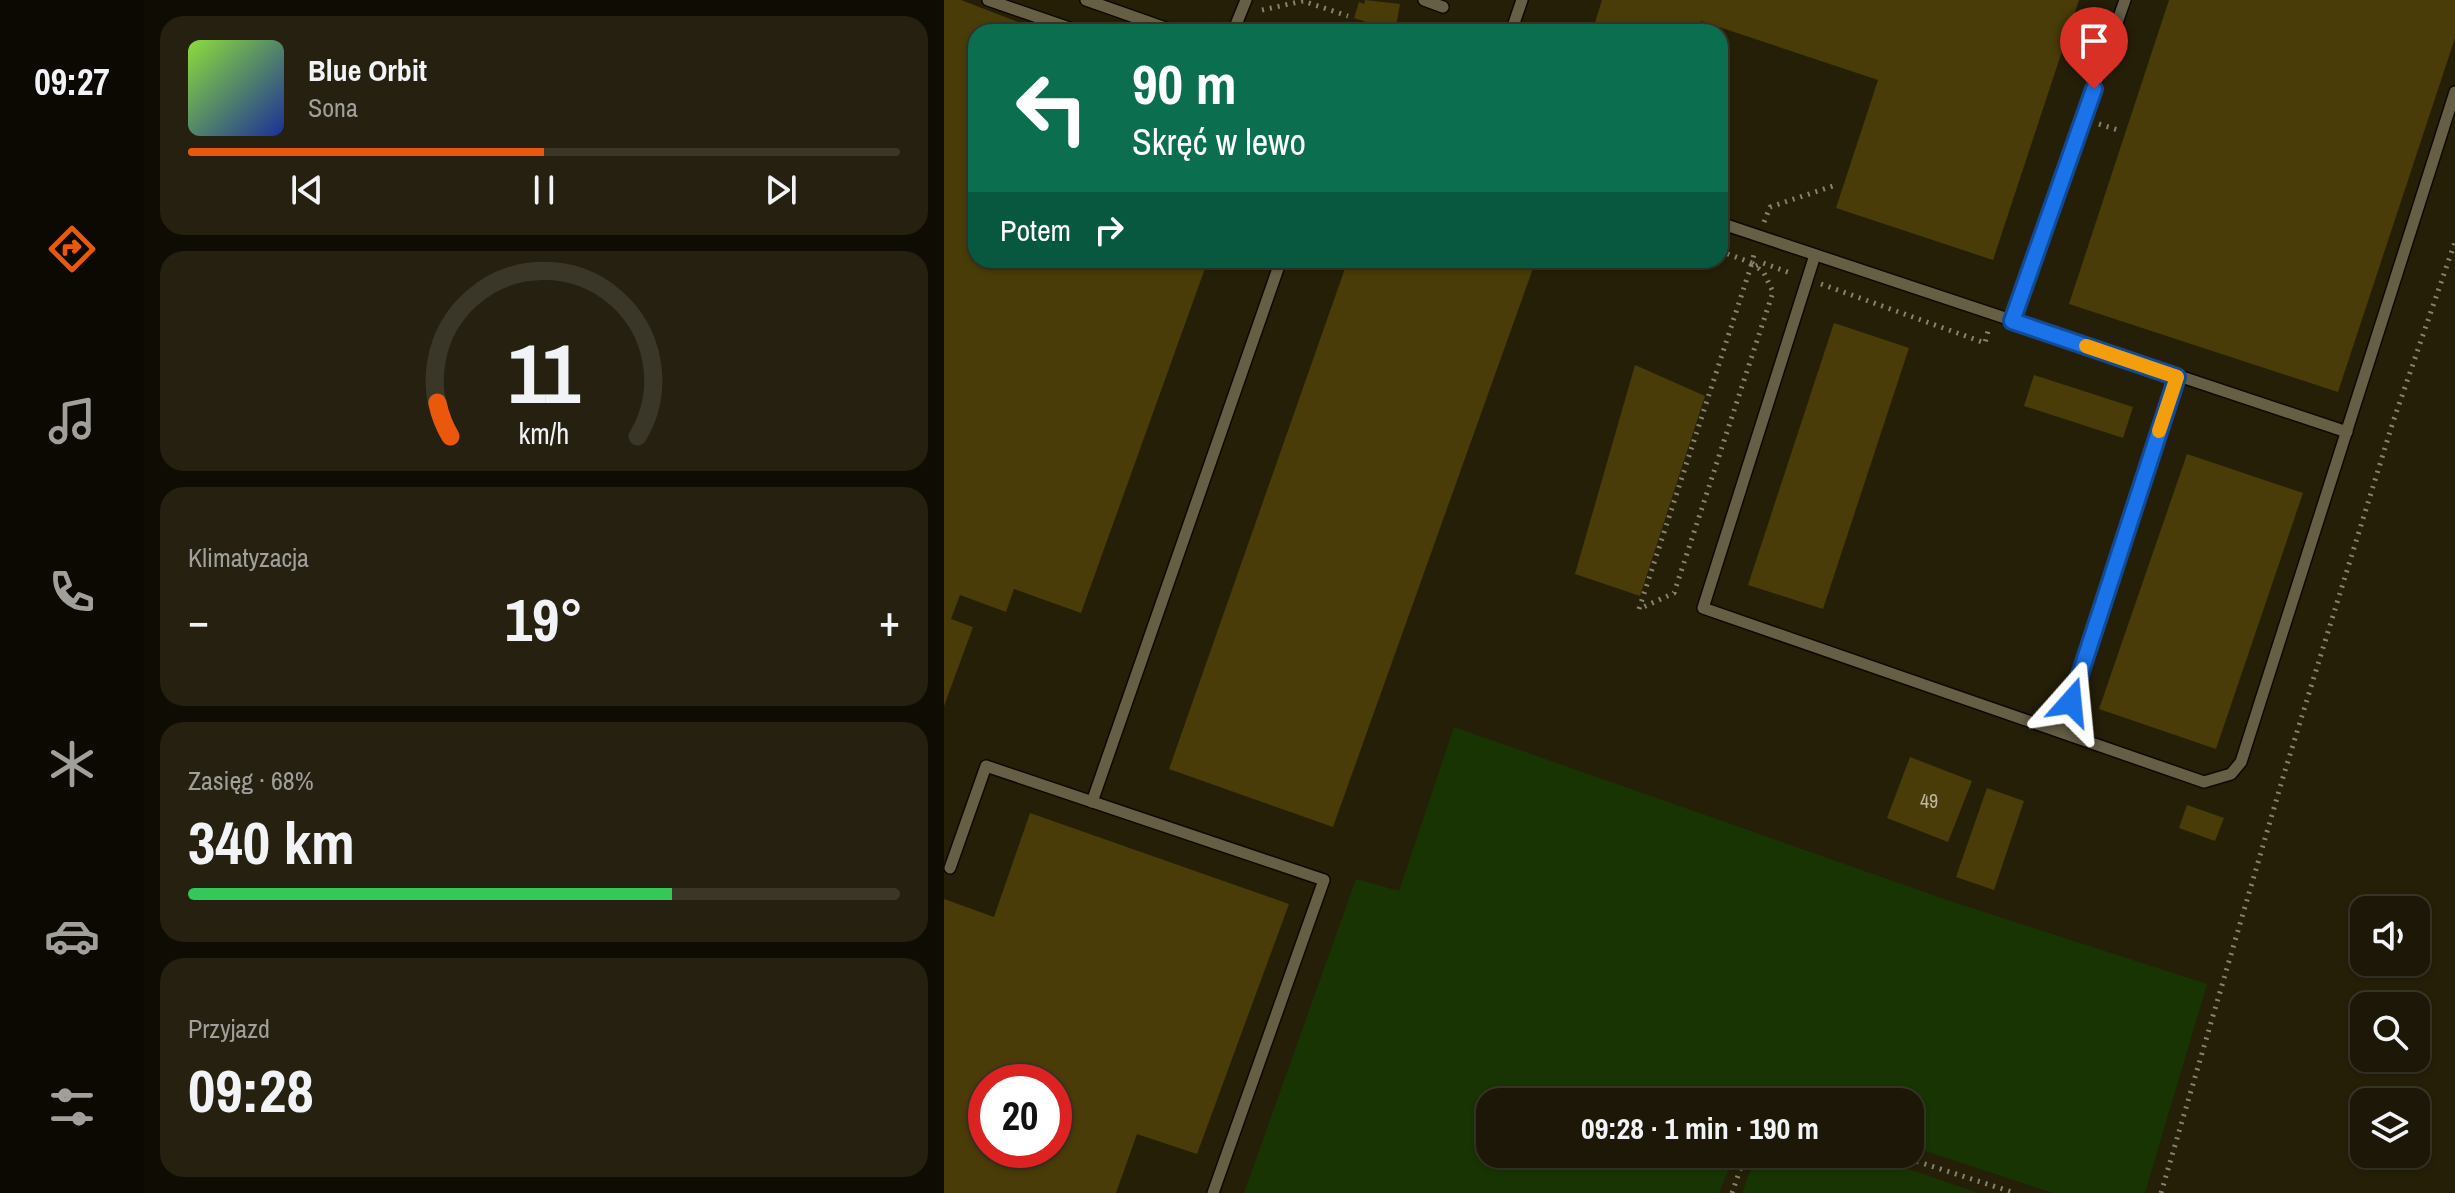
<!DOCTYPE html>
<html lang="pl">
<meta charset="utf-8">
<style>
:root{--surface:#1c1706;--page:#252010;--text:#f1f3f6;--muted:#a09f9b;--line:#3a3628;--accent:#ea580c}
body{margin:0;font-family:"Archivo Narrow",sans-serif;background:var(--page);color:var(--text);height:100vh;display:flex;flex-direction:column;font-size:30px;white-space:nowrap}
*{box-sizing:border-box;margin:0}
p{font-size:26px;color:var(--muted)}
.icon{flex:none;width:44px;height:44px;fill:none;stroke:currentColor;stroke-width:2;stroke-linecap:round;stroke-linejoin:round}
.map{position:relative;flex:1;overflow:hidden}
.side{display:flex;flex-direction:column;gap:16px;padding:16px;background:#0f0d03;width:800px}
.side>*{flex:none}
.banner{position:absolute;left:24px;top:24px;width:760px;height:244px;border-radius:24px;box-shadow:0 2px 6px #0004,0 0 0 2px var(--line);background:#0b6e4f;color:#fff;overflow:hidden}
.buttons{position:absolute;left:1406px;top:896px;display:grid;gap:16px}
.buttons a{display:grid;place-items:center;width:80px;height:80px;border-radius:16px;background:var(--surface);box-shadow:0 2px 6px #0004,0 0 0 2px var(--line);font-size:40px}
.speed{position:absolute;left:24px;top:1064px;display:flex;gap:16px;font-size:40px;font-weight:700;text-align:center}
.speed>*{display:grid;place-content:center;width:104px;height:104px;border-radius:50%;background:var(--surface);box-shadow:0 2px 6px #0004,0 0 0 2px var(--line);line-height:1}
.speed .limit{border:12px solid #d22;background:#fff;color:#111}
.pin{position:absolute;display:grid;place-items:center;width:68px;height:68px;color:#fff;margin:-82px -34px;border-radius:50% 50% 50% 0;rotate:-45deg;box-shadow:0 0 8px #0007}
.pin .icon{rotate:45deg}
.me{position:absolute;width:88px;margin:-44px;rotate:18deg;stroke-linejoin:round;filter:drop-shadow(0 0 6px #0008)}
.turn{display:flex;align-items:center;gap:28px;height:168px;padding:0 32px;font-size:36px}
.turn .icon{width:104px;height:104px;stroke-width:2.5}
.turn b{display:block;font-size:56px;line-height:68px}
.then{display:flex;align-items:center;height:76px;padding:0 32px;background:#0003;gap:16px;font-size:30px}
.big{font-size:60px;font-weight:700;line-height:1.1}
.side .card{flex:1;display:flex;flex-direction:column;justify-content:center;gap:12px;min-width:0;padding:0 28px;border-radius:24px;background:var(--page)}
.side .dial{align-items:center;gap:0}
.dial svg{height:208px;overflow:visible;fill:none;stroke:var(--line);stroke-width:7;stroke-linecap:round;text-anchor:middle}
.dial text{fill:var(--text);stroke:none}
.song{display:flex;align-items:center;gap:24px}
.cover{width:96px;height:96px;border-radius:12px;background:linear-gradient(135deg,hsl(90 70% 55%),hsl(230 70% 35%))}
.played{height:8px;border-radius:4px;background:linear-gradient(90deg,var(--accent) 50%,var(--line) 50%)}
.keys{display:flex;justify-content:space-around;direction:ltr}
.heat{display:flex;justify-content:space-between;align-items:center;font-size:44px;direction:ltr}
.charge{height:12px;border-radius:6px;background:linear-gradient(90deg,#34c759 68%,var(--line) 0)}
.trip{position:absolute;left:532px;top:1088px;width:448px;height:80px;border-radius:24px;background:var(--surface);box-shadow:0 2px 6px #0004,0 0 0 2px var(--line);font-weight:700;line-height:80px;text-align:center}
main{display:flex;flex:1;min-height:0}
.tabs{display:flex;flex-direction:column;width:144px;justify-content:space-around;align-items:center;background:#0b0902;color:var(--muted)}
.tabs .icon{width:56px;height:56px}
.tabs .selected{color:var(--accent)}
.tabs b{font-size:36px;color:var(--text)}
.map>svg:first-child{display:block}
</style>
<main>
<nav class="tabs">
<b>09:27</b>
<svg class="icon selected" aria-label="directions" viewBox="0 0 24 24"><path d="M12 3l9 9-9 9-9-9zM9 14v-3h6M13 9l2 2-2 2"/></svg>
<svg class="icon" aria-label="music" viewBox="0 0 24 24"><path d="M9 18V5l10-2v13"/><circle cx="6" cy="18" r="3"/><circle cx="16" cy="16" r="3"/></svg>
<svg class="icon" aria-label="phone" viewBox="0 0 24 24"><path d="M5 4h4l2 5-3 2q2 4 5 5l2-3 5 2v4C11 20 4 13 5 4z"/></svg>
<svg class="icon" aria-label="climate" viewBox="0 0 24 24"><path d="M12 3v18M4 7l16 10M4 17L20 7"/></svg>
<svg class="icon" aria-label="car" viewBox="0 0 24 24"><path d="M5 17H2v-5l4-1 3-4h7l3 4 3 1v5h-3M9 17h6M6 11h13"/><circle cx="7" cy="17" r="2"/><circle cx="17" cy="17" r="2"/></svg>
<svg class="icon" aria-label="filters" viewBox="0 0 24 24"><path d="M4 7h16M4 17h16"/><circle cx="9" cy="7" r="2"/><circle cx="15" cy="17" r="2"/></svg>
</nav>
<section class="side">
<div class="card">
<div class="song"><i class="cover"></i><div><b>Blue Orbit</b><p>Sona</p></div></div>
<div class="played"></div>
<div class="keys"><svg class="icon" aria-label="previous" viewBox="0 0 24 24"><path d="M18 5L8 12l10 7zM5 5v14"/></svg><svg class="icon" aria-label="pause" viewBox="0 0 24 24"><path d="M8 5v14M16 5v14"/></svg><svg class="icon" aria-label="next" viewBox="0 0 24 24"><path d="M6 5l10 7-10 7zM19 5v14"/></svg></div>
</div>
<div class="card dial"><svg viewBox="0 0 100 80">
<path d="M14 69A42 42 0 1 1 86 69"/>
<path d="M14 69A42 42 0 0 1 9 56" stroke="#ea580c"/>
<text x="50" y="56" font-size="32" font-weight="700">11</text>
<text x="50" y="72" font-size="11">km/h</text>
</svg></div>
<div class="card"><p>Klimatyzacja</p>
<div class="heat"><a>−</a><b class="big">19°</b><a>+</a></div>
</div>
<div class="card"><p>Zasięg · 68%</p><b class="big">340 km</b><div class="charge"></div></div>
<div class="card"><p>Przyjazd</p><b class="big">09:28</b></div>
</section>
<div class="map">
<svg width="1511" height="1193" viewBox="0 0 1511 1193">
<rect width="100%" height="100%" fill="#251f08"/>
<g fill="#183403">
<path d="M510 727 1006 901 1263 984 1201 1193H1109L966 1146V1102H546V1154H791L775 1193H300L412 879 455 891Z"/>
<path d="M819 1154H921L1034 1193H798L807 1169Z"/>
</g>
<g fill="#493c08" fill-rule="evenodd">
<path d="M0 0H17L100 32H32V260H264L137 613 70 589 62 612 16 595 7 619 29 627 0 706Z"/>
<path d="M421 0 456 4 451 32 433 31 434 26 410 18 415 2 420 4Z"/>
<path d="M658 0H1135L1049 260 892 208 934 80 757 21 754 32H648Z"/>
<path d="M1225 0H1511V38L1394 392 1125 304Z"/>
<path d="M404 260H592L389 827 225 769Z"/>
<path d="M890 323 965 348 879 609 804 585Z"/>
<path d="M691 365 761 396 696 596 631 574Z"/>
<path d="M1090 375 1189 407 1179 438 1080 406Z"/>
<path d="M1243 454 1359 493 1272 749 1155 709Z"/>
<path d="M966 757 1028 781 1004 842 943 818Z"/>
<path d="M1043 788 1080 801 1050 890 1012 877Z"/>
<path d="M1243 805 1280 818 1271 841 1235 828Z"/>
<path d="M86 813 345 904 253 1154 193 1134 172 1193H0V899L50 917ZM42 1082H110V1150H42Z"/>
</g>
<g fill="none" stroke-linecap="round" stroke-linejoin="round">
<defs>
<g id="lane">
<path d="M44 0 137 32"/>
<path d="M142 0 233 32"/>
<path d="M480 0 499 7"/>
<path d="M289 32 302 0"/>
<path d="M567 32 578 0"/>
<path d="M776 223 1403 432"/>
<path d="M871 255 759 608 1260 782 1287 774 1297 762 1511 92"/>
<path d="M1068 321 1181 0"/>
<path d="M1117 732 1233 377"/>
<path d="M148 802 337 260"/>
<path d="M6 868 42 766 380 880 269 1193"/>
</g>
</defs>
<use href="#lane" stroke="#0f0900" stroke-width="14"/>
<g stroke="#878270" stroke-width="5" stroke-dasharray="2 6" stroke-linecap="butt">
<path d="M318 10 359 1 404 16"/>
<path d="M249 26 265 31 272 20"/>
<path d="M1155 124 1174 130"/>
<path d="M820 222 826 207 892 185"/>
<path d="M776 251 808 263 811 250"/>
<path d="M808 263 820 273 829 292 730 593 695 609Z"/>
<path d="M812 266 819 263 849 274"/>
<path d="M877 284 1041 343 1044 331"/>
<path d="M950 1154 1071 1193"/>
<path d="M788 1193 798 1164 807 1154"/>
<path d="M1217 1193 1340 774 1449 422 1511 242"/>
</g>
<use href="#lane" stroke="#665f46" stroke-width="11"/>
</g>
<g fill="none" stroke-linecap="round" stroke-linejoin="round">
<defs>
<path id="route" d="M1127 702 1233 377 1068 321 1150 89"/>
</defs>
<use href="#route" stroke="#114b97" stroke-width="20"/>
<use href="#route" stroke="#1a73e8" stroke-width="14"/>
<path stroke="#f59e0b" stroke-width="14" d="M1142 346 1233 377 1215 431"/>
</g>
<g text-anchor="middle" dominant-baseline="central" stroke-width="8" stroke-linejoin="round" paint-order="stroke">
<g font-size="20" fill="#bdb7a0">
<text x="985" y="800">49</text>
</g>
</g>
</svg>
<div class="buttons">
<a><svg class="icon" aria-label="sound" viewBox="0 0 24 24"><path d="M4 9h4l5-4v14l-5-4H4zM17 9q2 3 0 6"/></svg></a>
<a><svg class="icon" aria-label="search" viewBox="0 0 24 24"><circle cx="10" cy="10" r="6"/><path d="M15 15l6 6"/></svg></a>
<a><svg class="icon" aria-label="layers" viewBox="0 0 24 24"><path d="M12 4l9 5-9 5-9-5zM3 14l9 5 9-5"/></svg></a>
</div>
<div class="speed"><div class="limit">20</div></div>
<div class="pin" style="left:1150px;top:89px;background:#d93025"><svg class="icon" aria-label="arrive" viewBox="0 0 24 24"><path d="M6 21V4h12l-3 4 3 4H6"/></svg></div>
<svg class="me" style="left:1127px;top:702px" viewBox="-20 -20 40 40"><path d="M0-17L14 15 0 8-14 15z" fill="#1a73e8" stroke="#fff" stroke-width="4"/></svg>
<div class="trip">09:28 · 1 min · 190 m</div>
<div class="banner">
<div class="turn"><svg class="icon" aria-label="left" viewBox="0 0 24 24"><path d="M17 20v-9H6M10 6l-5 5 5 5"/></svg><div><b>90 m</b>Skręć w lewo</div></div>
<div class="then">Potem<svg class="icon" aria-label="right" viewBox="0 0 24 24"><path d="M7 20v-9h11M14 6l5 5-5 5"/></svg></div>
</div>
</div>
</main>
